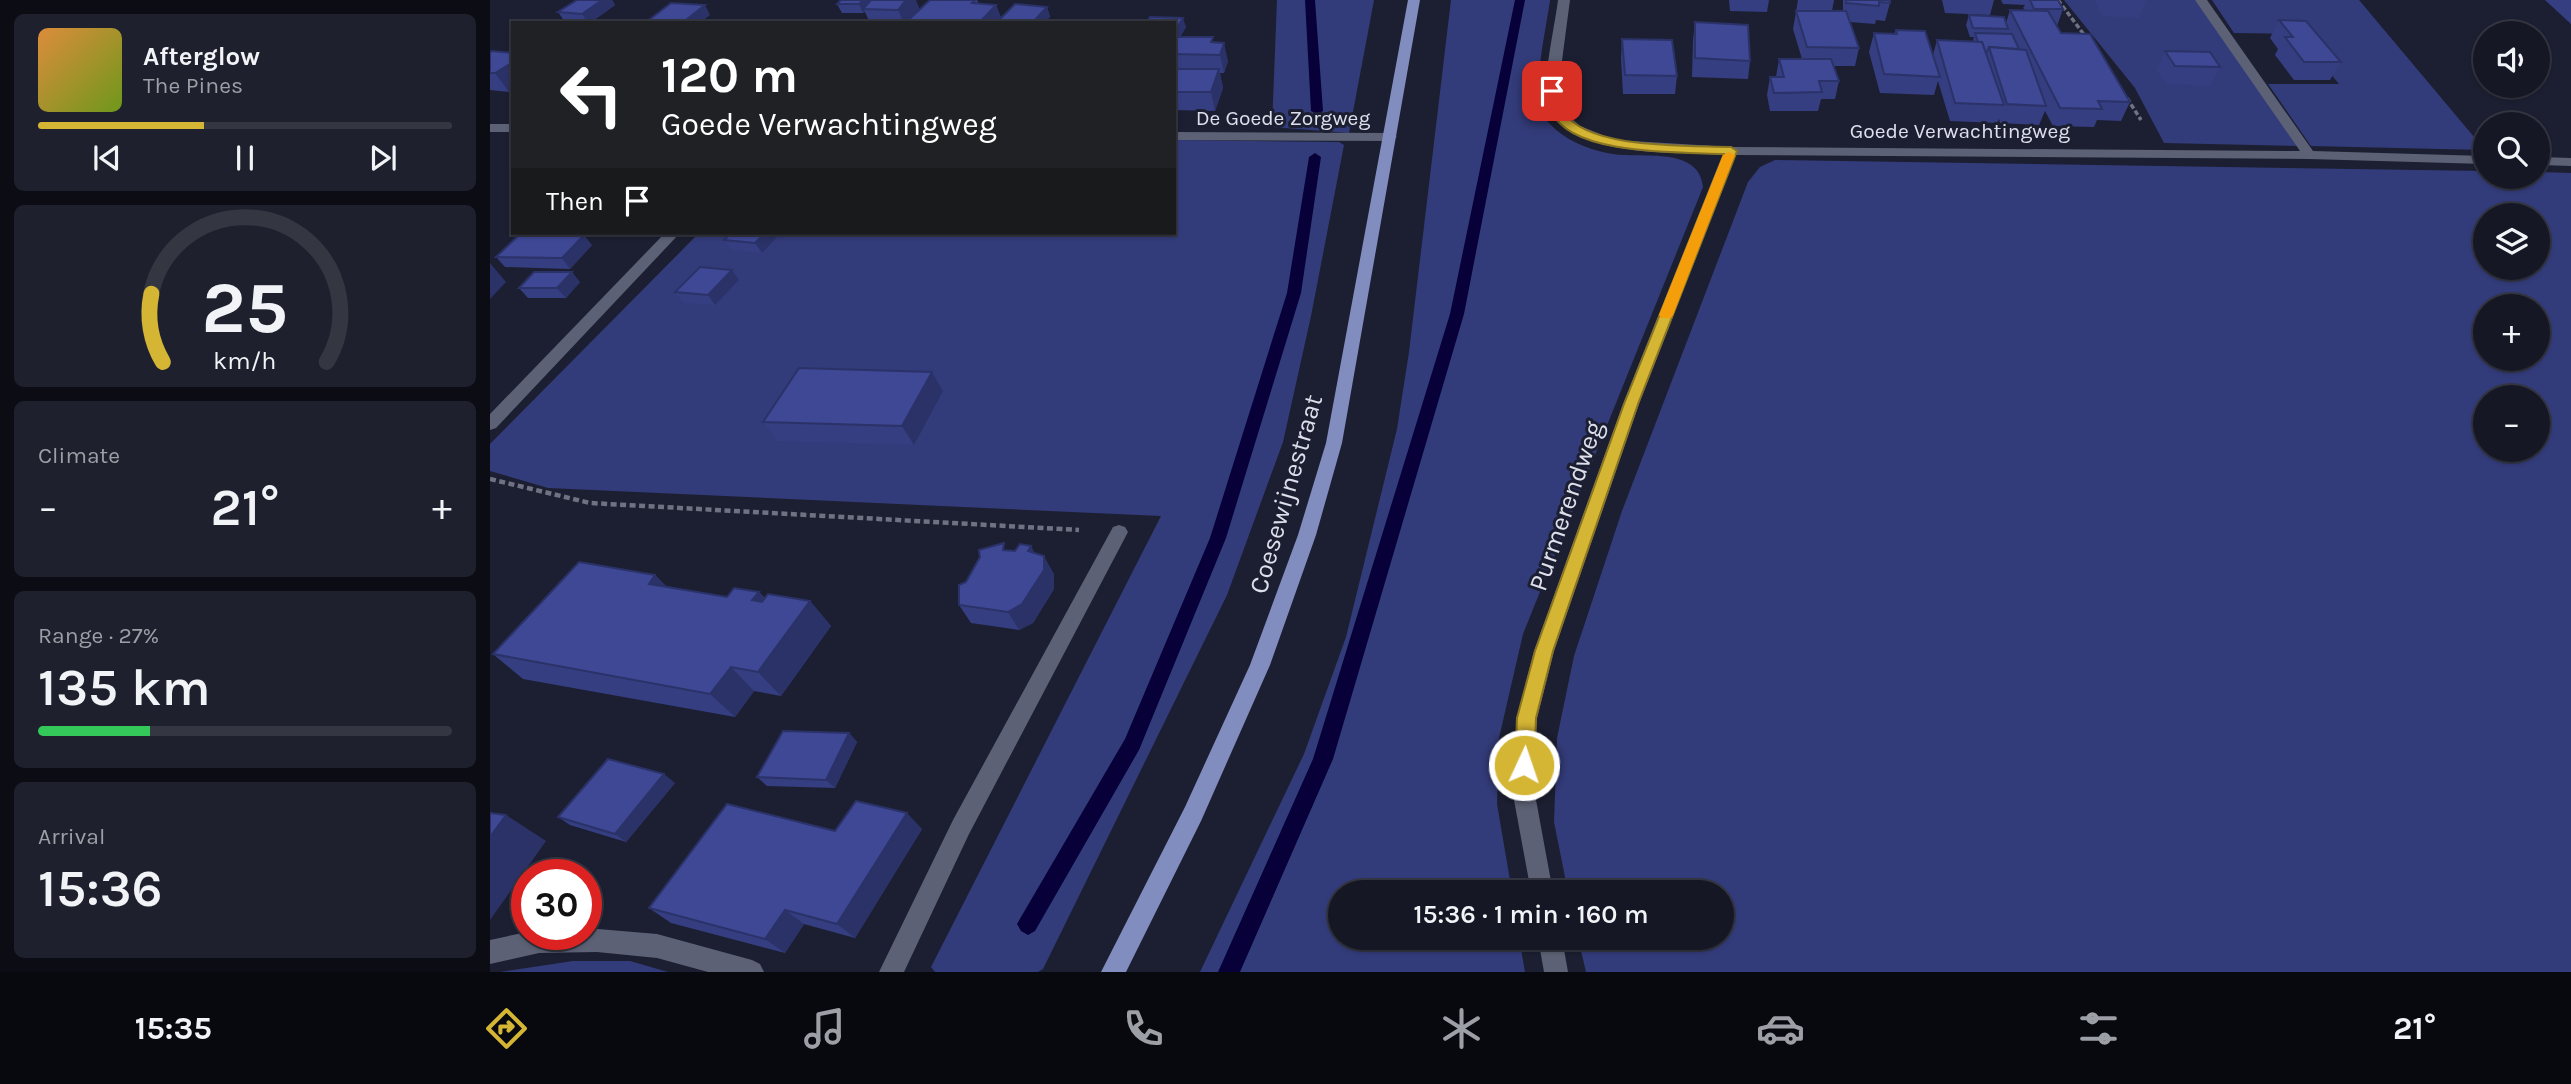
<!DOCTYPE html>
<meta charset="utf-8">
<style>
:root{--surface:#151725;--page:#1e202d;--text:#f1f3f6;--muted:#9d9fa7;--line:#343642;--accent:#d5b534}
body{margin:0;font-family:Karla,sans-serif;background:var(--page);color:var(--text);height:100vh;display:flex;flex-direction:column;font-size:26px;white-space:nowrap}
*{box-sizing:border-box;margin:0}
p{font-size:23px;color:var(--muted)}
.icon{flex:none;width:38px;height:38px;fill:none;stroke:currentColor;stroke-width:2;stroke-linecap:round;stroke-linejoin:round}
.map{position:relative;flex:1;overflow:hidden}
.sheet{display:flex;flex-direction:column;gap:14px;padding:14px;background:#0c0d14;width:490px}
.sheet>*{flex:none}
.hud{position:absolute;left:21px;top:21px;width:665px;height:214px;border-radius:0px;box-shadow:0 2px 5px #0004,0 0 0 2px var(--line);background:#202124;color:#fff;overflow:hidden}
.tools{position:absolute;left:1983px;top:21px;display:grid;gap:14px}
.tools a{display:grid;place-items:center;width:77px;height:77px;border-radius:50%;background:var(--surface);box-shadow:0 2px 5px #0004,0 0 0 2px var(--line);font-size:35px}
.speed{position:absolute;left:21px;top:859px;display:flex;gap:14px;font-size:35px;font-weight:700;text-align:center}
.speed>*{display:grid;place-content:center;width:91px;height:91px;border-radius:50%;background:var(--surface);box-shadow:0 2px 5px #0004,0 0 0 2px var(--line);line-height:1}
.speed .limit{border:10px solid #d22;background:#fff;color:#111}
.pin{position:absolute;display:grid;place-items:center;width:60px;height:60px;color:#fff;margin:-30px;border-radius:14px;box-shadow:0 4px 10px #0006}
.me{position:absolute;width:77px;margin:-38px;rotate:3deg;stroke-linejoin:round;filter:drop-shadow(0 0 5px #0008)}
.turn{display:flex;align-items:center;gap:24px;height:147px;padding:0 35px;font-size:32px}
.turn .icon{width:91px;height:91px;stroke-width:2.5}
.turn b{display:block;font-size:49px;line-height:60px}
.then{display:flex;align-items:center;height:66px;padding:0 35px;background:#0003;gap:14px;font-size:26px}
.big{font-size:52px;font-weight:600;line-height:1.1}
.sheet .card{flex:1;display:flex;flex-direction:column;justify-content:center;gap:10px;min-width:0;padding:0 24px;border-radius:10px;background:var(--page)}
.sheet .dial{align-items:center;gap:0}
.dial svg{height:182px;overflow:visible;fill:none;stroke:var(--line);stroke-width:7;stroke-linecap:round;text-anchor:middle}
.dial text{fill:var(--text);stroke:none}
.song{display:flex;align-items:center;gap:21px}
.cover{width:84px;height:84px;border-radius:10px;background:linear-gradient(135deg,hsl(30 70% 55%),hsl(80 70% 35%))}
.played{height:7px;border-radius:4px;background:linear-gradient(90deg,var(--accent) 40%,var(--line) 40%)}
.keys{display:flex;justify-content:space-around;direction:ltr}
.heat{display:flex;justify-content:space-between;align-items:center;font-size:38px;direction:ltr}
.charge{height:10px;border-radius:5px;background:linear-gradient(90deg,#34c759 27%,var(--line) 0)}
.trip{position:absolute;left:838px;top:880px;width:406px;height:70px;border-radius:35px;background:var(--surface);box-shadow:0 2px 5px #0004,0 0 0 2px var(--line);font-weight:600;line-height:70px;text-align:center}
.tab-bar{display:flex;height:112px;justify-content:space-around;align-items:center;background:#08090f;color:var(--muted)}
.tab-bar .icon{width:49px;height:49px}
.tab-bar .active{color:var(--accent)}
.tab-bar b{font-size:32px;color:var(--text)}
main{display:flex;flex:1;min-height:0}
.map>svg:first-child{display:block}
</style>
<main>
<section class="sheet">
<div class="card">
<div class="song"><i class="cover"></i><div><b>Afterglow</b><p>The Pines</p></div></div>
<div class="played"></div>
<div class="keys"><svg class="icon" aria-label="previous" viewBox="0 0 24 24"><path d="M18 5L8 12l10 7zM5 5v14"/></svg><svg class="icon" aria-label="pause" viewBox="0 0 24 24"><path d="M8 5v14M16 5v14"/></svg><svg class="icon" aria-label="next" viewBox="0 0 24 24"><path d="M6 5l10 7-10 7zM19 5v14"/></svg></div>
</div>
<div class="card dial"><svg viewBox="0 0 100 80">
<path d="M14 69A42 42 0 1 1 86 69"/>
<path d="M14 69A42 42 0 0 1 9 39" stroke="#d5b534"/>
<text x="50" y="56" font-size="32" font-weight="700">25</text>
<text x="50" y="72" font-size="11">km/h</text>
</svg></div>
<div class="card"><p>Climate</p>
<div class="heat"><a>−</a><b class="big">21°</b><a>+</a></div>
</div>
<div class="card"><p>Range · 27%</p><b class="big">135 km</b><div class="charge"></div></div>
<div class="card"><p>Arrival</p><b class="big">15:36</b></div>
</section>
<div class="map">
<svg width="2081" height="972" viewBox="0 0 2081 972">
<rect width="100%" height="100%" fill="#1c1f31"/>
<g fill="#333c7a" fill-rule="evenodd">
<path d="M787 0H884L859 133 782 127Z"/>
<path d="M961 0H1060C1057 24 1042 92 1050 112 1051 116 1057 121 1060 124 1075 140 1097 149 1117 153 1147 160 1209 144 1213 187L1033 634 1009 738 1007 804 1022 892H850V938H1029L1035 972H710L814 754 856 637 907 429 919 352Z"/>
<path d="M1574 0H1708L1807 146 1674 143 1645 88Z"/>
<path d="M1722 0H1869L1995 150 1821 146 1778 84H1849L1808 34 1744 33Z"/>
<path d="M684 140 849 142 854 145 821 316 793 442 737 595 553 969 548 972H445L441 967 671 516 58 488 0 471V444L209 233H684Z"/>
<path d="M1285 160 1995 171V177H2048V172L2081 173V972H1096L1088 938H1232V892H1078L1064 822 1067 738 1084 656 1132 511 1258 182 1270 167ZM1995 215H2048V268H1995ZM1995 306H2048V359H1995ZM1995 397H2048V450H1995Z"/>
<path d="M83 961H140L178 972H10Z"/>
</g>
<g fill="none" stroke-linecap="round" stroke-linejoin="round">
<g fill="#080139" fill-rule="evenodd">
<path d="M815 0H825L833 111 827 114 821 111Z"/>
<path d="M1025 0H1035L974 314 843 759 750 972H728L823 759 960 314Z"/>
<path d="M825 153 831 157 811 293 736 538 649 750 545 931 538 935 531 931 527 924 531 917 635 739 720 538 797 293 819 157Z"/>
</g>
<g stroke="#6f7282" stroke-width="3.5" stroke-dasharray="5 2.5" stroke-linecap="butt">
<path d="M1568 0 1595 36"/>
<path d="M1637 98 1651 120"/>
</g>
<path stroke="#6f7282" stroke-width="4.5" stroke-dasharray="6 3.5" stroke-linecap="butt" d="M0 479 100 503 589 530"/>
<g fill="#5c6175" fill-rule="evenodd">
<path d="M1068 0H1080L1068 91 1074 111 1090 126 1125 140 1241 147 1810 151 1705 0H1717L1823 151 1995 156V164L1819 159 1246 155 1149 404 1064 651 1047 718 1044 789 1063 892H1041L1022 789 1027 718 1044 651 1133 404 1233 154C1185 152 1060 160 1056 91 1055 69 1065 24 1068 0Z"/>
<rect x="0" y="124" width="23" height="8"/>
<path d="M684 132 901 133 907 137 901 141 684 140Z"/>
<path d="M2048 157 2081 158V166L2048 165Z"/>
<path d="M175 233H190L6 428 0 430V414Z"/>
<path d="M629 525 635 527 638 532 479 834 414 972H389L463 820 623 527Z"/>
<path d="M96 928 167 934 262 960 270 964 274 972H218L167 958 107 952 49 953 0 964V940L37 932V934H96Z"/>
<path d="M1048 938H1072L1078 972H1054Z"/>
</g>
<path fill="#828dbf" fill-rule="evenodd" d="M918 0H930L852 443 826 535 780 665 711 821 636 972H611L695 807 760 665 808 535 836 443Z"/>
</g>
<g fill="#353e80">
<path d="M87 0H122L125 5 100 23 75 22 68 12Z"/>
<path d="M351 0 430 9 440 0H487L489 4 506 5 511 18 557 7 560 17 556 20 586 23H380L375 12 373 13H352L347 4Z"/>
<path d="M1239 0H1279L1277 12 1240 11Z"/>
<path d="M1308 0H1344L1342 11H1353V0H1400V3L1395 21 1386 20 1385 24 1360 22 1369 48 1365 66H1343L1349 81 1345 99H1331L1328 111H1280L1277 95 1280 77H1286L1289 59H1312L1303 29Z"/>
<path d="M1452 0H1504L1500 15 1455 13Z"/>
<path d="M1511 0H1568L1573 9 1567 26 1571 33 1640 102 1631 121 1607 120 1604 127 1563 126 1555 111 1549 125 1510 123 1509 119 1507 123 1460 121 1448 81 1444 95 1390 93 1379 52 1384 33 1404 34 1406 30 1443 55 1447 40 1483 41 1484 37H1480L1476 25 1479 15 1516 23 1520 10H1535L1533 8 1535 5 1513 4Z"/>
<path d="M1604 0H1656L1649 18 1612 16Z"/>
<path d="M2055 0H2081V24Z"/>
<path d="M1789 20 1851 62 1840 80H1804L1785 55 1788 49 1780 38Z"/>
<path d="M1205 22 1260 61 1258 79 1202 77 1203 40Z"/>
<path d="M684 23 696 27 690 37 724 42 738 61 734 73H730L733 88 725 111 684 110Z"/>
<path d="M1132 39 1187 76 1185 94H1133L1131 58Z"/>
<path d="M23 49V89L19 92 0 90V52H17Z"/>
<path d="M1675 51 1730 67 1721 86 1676 84 1667 70Z"/>
<path d="M291 233 272 253 241 250 234 240Z"/>
<path d="M102 245 80 269 15 267 6 257Z"/>
<path d="M242 270 249 280 225 305 193 303 185 292Z"/>
<path d="M90 282 76 298H38L29 288Z"/>
<path d="M442 372 453 391 424 445 287 441 273 422Z"/>
<path d="M518 550 545 553 564 574V589L543 623 529 630 481 623 469 605Z"/>
<path d="M165 575 176 586 237 597 269 592 275 598 320 601 341 626 291 696 264 691 245 717 33 679 3 654Z"/>
<path d="M359 733 367 742 345 788 277 786 267 777Z"/>
<path d="M185 783 136 842 80 825 68 817Z"/>
<path d="M432 829 365 938 314 924 295 953 181 923 159 908 345 831Z"/>
</g>
<g fill="#2b3268">
<path d="M112 0H122L125 5 100 23H98L92 14Z"/>
<path d="M373 0H386L373 9 375 12 373 13 369 4Z"/>
<path d="M416 0H426L430 10 420 23H414L408 10Z"/>
<path d="M215 5 220 15 210 23H192Z"/>
<path d="M506 5 513 23H489Z"/>
<path d="M557 7 560 17 554 23H542Z"/>
<path d="M693 18 696 27 687 42 684 33Z"/>
<path d="M734 43 738 61 734 73 730 55Z"/>
<path d="M23 62V89L19 92 5 73Z"/>
<path d="M729 69 733 88 725 111 721 92Z"/>
<path d="M275 233H291L272 253 265 243Z"/>
<path d="M94 235 102 245 80 269 72 258Z"/>
<path d="M0 263 16 282 0 299Z"/>
<path d="M242 270 249 280 225 305 218 295Z"/>
<path d="M82 272 90 282 76 298 67 288Z"/>
<path d="M442 372 453 391 424 445 412 426Z"/>
<path d="M541 546 551 564 538 551Z"/>
<path d="M554 556 564 574V589L543 623 529 630 518 612Z"/>
<path d="M165 575 190 601 159 584Z"/>
<path d="M269 592 291 617 262 600Z"/>
<path d="M320 601 341 626 291 696 268 672Z"/>
<path d="M241 667 264 691 245 717 220 694Z"/>
<path d="M359 733 367 742 345 788 336 780Z"/>
<path d="M174 774 185 783 136 842 125 834Z"/>
<path d="M417 813 432 829 365 938 347 924Z"/>
<path d="M16 815 56 841 0 920V837Z"/>
<path d="M295 910 314 924 295 953 275 939Z"/>
</g>
<g fill="#3e4895" stroke="#2b3268" stroke-width="2">
<path d="M87 0H112L92 14 68 12Z"/>
<path d="M351 0H373L369 4H347Z"/>
<path d="M381 0H416L408 10 373 9Z"/>
<path d="M440 0H485L482 3 506 5 489 23H415Z"/>
<path d="M1356 0H1400V3L1389 2V6L1356 3Z"/>
<path d="M1540 0H1568L1573 9H1544Z"/>
<path d="M181 3 215 5 192 23H155Z"/>
<path d="M525 4 557 7 542 23H506Z"/>
<path d="M1520 10 1558 11 1571 33 1600 34 1640 102 1608 101 1612 109 1570 108Z"/>
<path d="M1306 11H1356L1369 48 1317 47Z"/>
<path d="M1479 15 1514 17 1518 29 1483 28Z"/>
<path d="M660 17 693 18 684 33V23H656Z"/>
<path d="M546 20 585 21 584 23H543Z"/>
<path d="M1789 20 1816 21 1851 62H1814L1795 37H1803Z"/>
<path d="M1205 22 1258 25 1260 61 1205 58Z"/>
<path d="M1406 30 1435 31 1450 77 1394 74 1384 33 1407 34Z"/>
<path d="M1485 33 1522 34 1529 49 1499 47 1496 54 1492 42H1488Z"/>
<path d="M684 37H723L721 42 734 43 730 55 684 54Z"/>
<path d="M1132 39 1182 40 1187 76 1135 75Z"/>
<path d="M1447 40 1492 42 1514 105 1465 103Z"/>
<path d="M1499 47 1536 50 1556 106 1517 104Z"/>
<path d="M2 51 23 53V62L5 73H0V52Z"/>
<path d="M1675 51 1720 52 1730 67 1685 66Z"/>
<path d="M1289 59H1341L1349 81H1329L1332 92 1284 93 1280 77H1294Z"/>
<path d="M685 69H729L721 92H684Z"/>
<path d="M241 233H275L265 243 234 240Z"/>
<path d="M30 234 94 235 72 258 6 257Z"/>
<path d="M210 267 242 270 218 295 185 292Z"/>
<path d="M44 272H82L67 288H29Z"/>
<path d="M309 368 442 372 412 426 273 422Z"/>
<path d="M514 543 513 550 525 551 530 544 541 546 538 551 554 556V570L532 604 518 612 469 605V585L476 582 490 557 489 550Z"/>
<path d="M89 562 165 575 159 584 237 597 244 588 269 592 262 600 272 602 278 594 320 601 268 672 241 667 220 694 3 654Z"/>
<path d="M293 731 359 733 336 780 267 777Z"/>
<path d="M118 759 174 774 125 834 68 817Z"/>
<path d="M366 801 417 813 347 924 295 910 275 939 159 908 237 804 345 831Z"/>
<path d="M0 813 16 815 0 837Z"/>
</g>
<path fill="#d5b534" stroke="#8a7622" stroke-width="2" d="M1062 87 1068 91C1070 97 1070 106 1074 112 1097 150 1200 145 1241 147L1247 151 1148 404 1063 651 1046 718 1044 765 1041 772 1034 774 1027 772 1025 765 1027 718 1045 651 1134 404 1234 154C1192 152 1081 156 1062 112 1059 106 1058 97 1057 91Z"/>
<path fill="#f59e0b" d="M1239 152 1245 155 1183 315 1181 318H1171L1169 315 1233 155Z"/>
<g text-anchor="middle" dominant-baseline="central" stroke-width="6" stroke-linejoin="round" paint-order="stroke">
<g font-size="21" fill="#dde0ec" stroke="#1c1f31">
<text x="793" y="118">De Goede Zorgweg</text>
<text x="1470" y="131">Goede Verwachtingweg</text>
</g>
<g font-size="26" fill="#dde0ec" stroke="#1c1f31">
<text transform="translate(796 494) rotate(-74)">Coesewijnestraat</text>
<text transform="translate(1076 506) rotate(-71)">Purmerendweg</text>
</g>
</g>
</svg>
<div class="tools">
<a><svg class="icon" aria-label="sound" viewBox="0 0 24 24"><path d="M4 9h4l5-4v14l-5-4H4zM17 9q2 3 0 6"/></svg></a>
<a><svg class="icon" aria-label="search" viewBox="0 0 24 24"><circle cx="10" cy="10" r="6"/><path d="M15 15l6 6"/></svg></a>
<a><svg class="icon" aria-label="layers" viewBox="0 0 24 24"><path d="M12 4l9 5-9 5-9-5zM3 14l9 5 9-5"/></svg></a>
<a>+</a>
<a>−</a>
</div>
<div class="speed"><div class="limit">30</div></div>
<div class="pin" style="left:1062px;top:91px;background:#d93025"><svg class="icon" aria-label="arrive" viewBox="0 0 24 24"><path d="M6 21V4h12l-3 4 3 4H6"/></svg></div>
<svg class="me" style="left:1034px;top:765px" viewBox="-20 -20 40 40"><circle r="17" fill="#d5b534" stroke="#fff" stroke-width="3"/><path d="M0-11L8 9 0 5-8 9z" fill="#fff"/></svg>
<div class="trip">15:36 · 1 min · 160 m</div>
<div class="hud">
<div class="turn"><svg class="icon" aria-label="left" viewBox="0 0 24 24"><path d="M17 20v-9H6M10 6l-5 5 5 5"/></svg><div><b>120 m</b>Goede Verwachtingweg</div></div>
<div class="then">Then<svg class="icon" aria-label="arrive" viewBox="0 0 24 24"><path d="M6 21V4h12l-3 4 3 4H6"/></svg></div>
</div>
</div>
</main>
<nav class="tab-bar">
<b>15:35</b>
<svg class="icon active" aria-label="directions" viewBox="0 0 24 24"><path d="M12 3l9 9-9 9-9-9zM9 14v-3h6M13 9l2 2-2 2"/></svg>
<svg class="icon" aria-label="music" viewBox="0 0 24 24"><path d="M9 18V5l10-2v13"/><circle cx="6" cy="18" r="3"/><circle cx="16" cy="16" r="3"/></svg>
<svg class="icon" aria-label="phone" viewBox="0 0 24 24"><path d="M5 4h4l2 5-3 2q2 4 5 5l2-3 5 2v4C11 20 4 13 5 4z"/></svg>
<svg class="icon" aria-label="climate" viewBox="0 0 24 24"><path d="M12 3v18M4 7l16 10M4 17L20 7"/></svg>
<svg class="icon" aria-label="car" viewBox="0 0 24 24"><path d="M5 17H2v-5l4-1 3-4h7l3 4 3 1v5h-3M9 17h6M6 11h13"/><circle cx="7" cy="17" r="2"/><circle cx="17" cy="17" r="2"/></svg>
<svg class="icon" aria-label="filters" viewBox="0 0 24 24"><path d="M4 7h16M4 17h16"/><circle cx="9" cy="7" r="2"/><circle cx="15" cy="17" r="2"/></svg>
<b>21°</b>
</nav>
